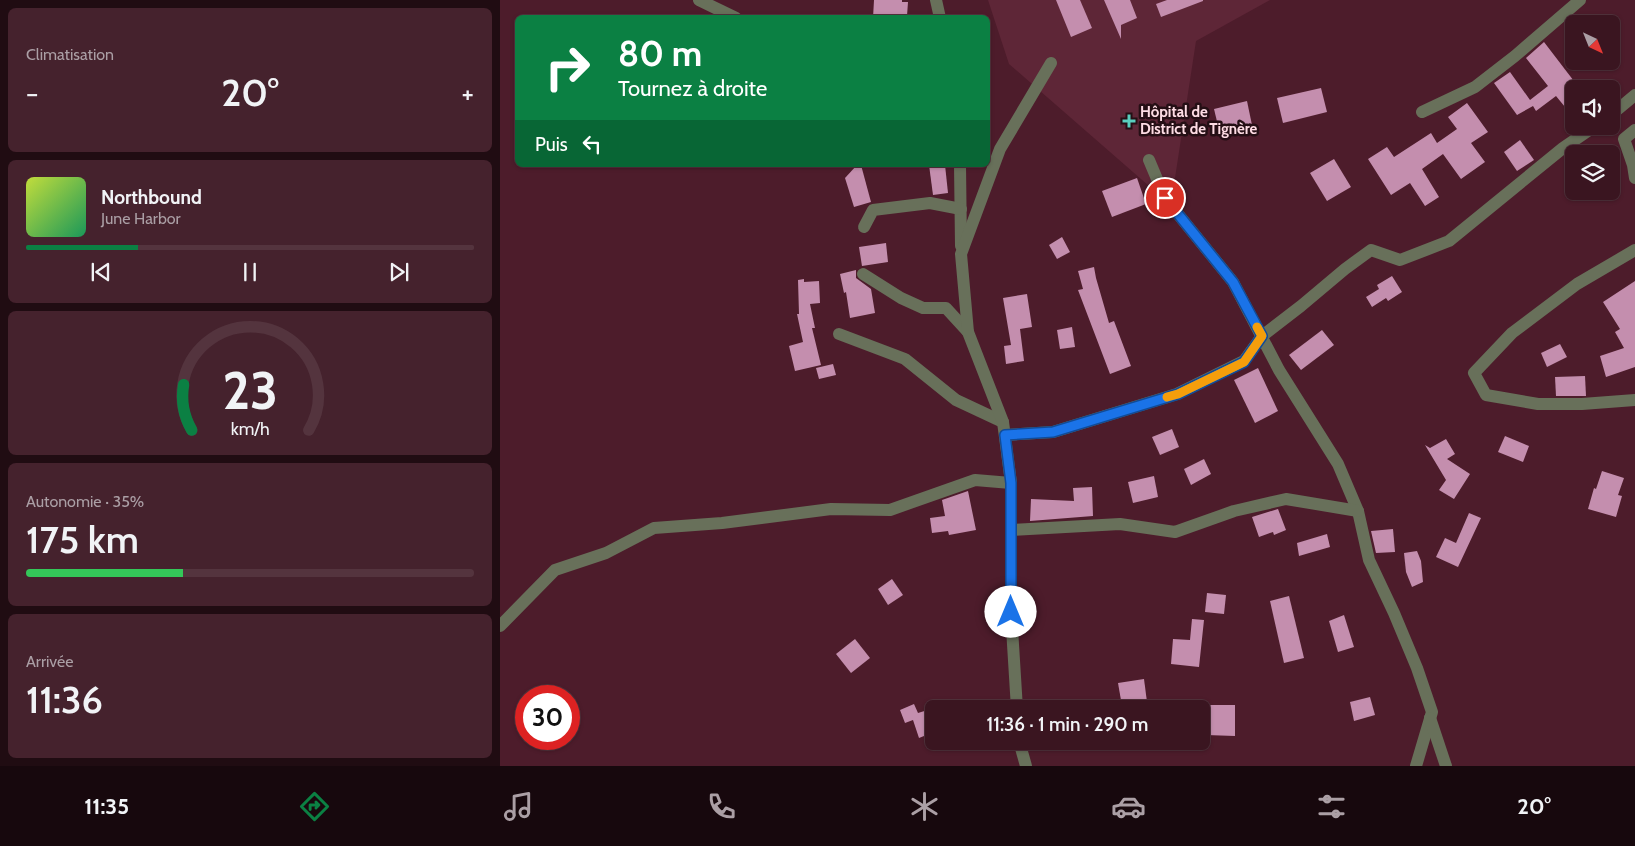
<!DOCTYPE html>
<html lang="fr">
<meta charset="utf-8">
<style>
:root{--surface:#3a1520;--page:#45222d;--text:#f1f3f6;--muted:#ab9fa5;--line:#54343e;--accent:#0b8043}
body{margin:0;font-family:Cabin,sans-serif;background:var(--page);color:var(--text);height:100vh;display:flex;flex-direction:column;font-size:19px;white-space:nowrap}
*{box-sizing:border-box;margin:0}
p{font-size:16px;color:var(--muted)}
.icon{flex:none;width:28px;height:28px;fill:none;stroke:currentColor;stroke-width:2;stroke-linecap:round;stroke-linejoin:round}
.map{position:relative;flex:1;overflow:hidden}
.details{display:flex;flex-direction:column;gap:8px;padding:8px;background:#200c12;width:500px}
.details>*{flex:none}
.banner{position:absolute;left:15px;top:15px;width:475px;height:152px;border-radius:8px;box-shadow:0 1px 4px #0004,0 0 0 1px var(--line);background:#0b8043;color:#fff;overflow:hidden}
.needle{width:32px;rotate:137deg}
.controls{position:absolute;left:1065px;top:15px;display:grid;gap:10px}
.controls a{display:grid;place-items:center;width:55px;height:55px;border-radius:8px;background:var(--surface);box-shadow:0 1px 4px #0004,0 0 0 1px var(--line);font-size:25px}
.speed{position:absolute;left:15px;top:685px;display:flex;gap:10px;font-size:25px;font-weight:700;text-align:center}
.speed>*{display:grid;place-content:center;width:65px;height:65px;border-radius:50%;background:var(--surface);box-shadow:0 1px 4px #0004,0 0 0 1px var(--line);line-height:1}
.speed .limit{border:8px solid #d22;background:#fff;color:#111}
.pin{position:absolute;display:grid;place-items:center;width:42px;height:42px;color:#fff;margin:-21px;border:2px solid #fff;border-radius:50%;box-shadow:0 1px 5px #0007}
.me{position:absolute;width:55px;margin:-28px;rotate:0deg;stroke-linejoin:round;filter:drop-shadow(0 0 4px #0008)}
.turn{display:flex;align-items:center;gap:18px;height:105px;padding:0 20px;font-size:22px}
.turn .icon{width:65px;height:65px;stroke-width:2.5}
.turn b{display:block;font-size:35px;line-height:42px}
.then{display:flex;align-items:center;height:48px;padding:0 20px;background:#0003;gap:10px;font-size:19px}
.big{font-size:38px;font-weight:600;line-height:1.1}
.details .widget{flex:1;display:flex;flex-direction:column;justify-content:center;gap:8px;min-width:0;padding:0 18px;border-radius:8px;background:var(--page)}
.details .dial{align-items:center;gap:0}
.dial svg{height:130px;overflow:visible;fill:none;stroke:var(--line);stroke-width:7;stroke-linecap:round;text-anchor:middle}
.dial text{fill:var(--text);stroke:none}
.song{display:flex;align-items:center;gap:15px}
.cover{width:60px;height:60px;border-radius:8px;background:linear-gradient(135deg,hsl(70 70% 55%),hsl(150 70% 35%))}
.played{height:5px;border-radius:2px;background:linear-gradient(90deg,var(--accent) 25%,var(--line) 25%)}
.keys{display:flex;justify-content:space-around;direction:ltr}
.heat{display:flex;justify-content:space-between;align-items:center;font-size:28px;direction:ltr}
.charge{height:8px;border-radius:4px;background:linear-gradient(90deg,#34c759 35%,var(--line) 0)}
.trip{position:absolute;left:425px;top:700px;width:285px;height:50px;border-radius:8px;background:var(--surface);box-shadow:0 1px 4px #0004,0 0 0 1px var(--line);font-weight:600;line-height:50px;text-align:center}
.tabs{display:flex;height:80px;justify-content:space-around;align-items:center;background:#17080d;color:var(--muted)}
.tabs .icon{width:35px;height:35px}
.tabs .active{color:var(--accent)}
.tabs b{font-size:22px;color:var(--text)}
main{display:flex;flex:1;min-height:0}
.map>svg:first-child{display:block}
</style>
<main>
<section class="details">
<div class="widget"><p>Climatisation</p>
<div class="heat"><a>−</a><b class="big">20°</b><a>+</a></div>
</div>
<div class="widget">
<div class="song"><i class="cover"></i><div><b>Northbound</b><p>June Harbor</p></div></div>
<div class="played"></div>
<div class="keys"><svg class="icon" aria-label="previous" viewBox="0 0 24 24"><path d="M18 5L8 12l10 7zM5 5v14"/></svg><svg class="icon" aria-label="pause" viewBox="0 0 24 24"><path d="M8 5v14M16 5v14"/></svg><svg class="icon" aria-label="next" viewBox="0 0 24 24"><path d="M6 5l10 7-10 7zM19 5v14"/></svg></div>
</div>
<div class="widget dial"><svg viewBox="0 0 100 80">
<path d="M14 69A42 42 0 1 1 86 69"/>
<path d="M14 69A42 42 0 0 1 9 41" stroke="#0b8043"/>
<text x="50" y="56" font-size="32" font-weight="700">23</text>
<text x="50" y="72" font-size="11">km/h</text>
</svg></div>
<div class="widget"><p>Autonomie · 35%</p><b class="big">175 km</b><div class="charge"></div></div>
<div class="widget"><p>Arrivée</p><b class="big">11:36</b></div>
</section>
<div class="map">
<svg width="1135" height="766" viewBox="0 0 1135 766">
<rect width="100%" height="100%" fill="#4d1c2b"/>
<path fill="#5e2637" d="M488 0H770L696 41 675 178 649 186 509 64Z"/>
<g fill="#c48eae">
<path d="M374 0H402V2H408L407 16H400V18H373Z"/>
<path d="M556 0H580L592 28 571 37Z"/>
<path d="M604 0H630L637 18 621 25V39Z"/>
<path d="M667 0H703V1L661 17 656 4Z"/>
<path d="M1044 42 1080 89H1074V118L1056 96 1036 111 1033 106 1017 115 994 83 1010 72 1030 100 1048 86 1026 58Z"/>
<path d="M821 88 827 112 783 123 777 98Z"/>
<path d="M747 101 753 130 721 138 714 109Z"/>
<path d="M967 103 988 132 971 143 985 162 961 179 943 154 922 169 939 197 925 206 910 183 891 195 868 159 887 147 894 157 931 133 937 143 957 129 948 117Z"/>
<path d="M1020 140 1034 160 1017 171 1004 152Z"/>
<path d="M834 159 851 187 827 201 810 173Z"/>
<path d="M357 165H361L371 202 354 207 345 178Z"/>
<path d="M429 165H445L448 193 433 195Z"/>
<path d="M637 178 646 204 612 217 602 191Z"/>
<path d="M562 237 570 252 557 259 549 245Z"/>
<path d="M386 243 388 262 362 266 359 247Z"/>
<path d="M594 267 596 278 609 323 614 321 631 366 610 374 578 290 583 289 578 271Z"/>
<path d="M356 270V278L371 289 375 313 350 318 346 292 344 293 340 274Z"/>
<path d="M892 276 902 292 888 301 886 298 872 307 866 297 879 289 877 285Z"/>
<path d="M304 279V282L319 281 320 303 310 304 315 328H312L321 365 295 371 289 346 303 342 297 314H299L298 280Z"/>
<path d="M1135 281V367L1106 377 1100 356 1124 348 1115 332 1120 329 1103 302Z"/>
<path d="M527 294 532 327 520 329 524 361 506 364 504 346 511 345 503 298Z"/>
<path d="M572 327 575 347 560 349 557 330Z"/>
<path d="M822 330 834 345 801 370 789 355Z"/>
<path d="M1060 344 1067 357 1047 367 1041 353Z"/>
<path d="M333 364 336 375 319 379 316 368Z"/>
<path d="M758 368 778 411 755 423 734 380Z"/>
<path d="M1085 376 1086 396H1056L1055 377Z"/>
<path d="M672 429 679 447 660 455 652 437Z"/>
<path d="M1005 436 1029 446 1023 462 998 452Z"/>
<path d="M946 439 955 454 947 459 970 474 954 499 939 490 946 480 925 445 930 448Z"/>
<path d="M704 459 711 474 691 485 684 469Z"/>
<path d="M1102 471 1124 478 1118 495 1122 496 1116 517 1088 509 1094 488 1096 489Z"/>
<path d="M654 476 658 497 633 503 628 482Z"/>
<path d="M592 487 593 516 530 521 531 499 574 501 573 488Z"/>
<path d="M468 491 476 530 449 535 448 531 432 533 430 518 445 516 442 500Z"/>
<path d="M778 509 786 530 774 535 773 532 759 537 752 517Z"/>
<path d="M969 513 981 518 958 567 936 557 945 538 956 543Z"/>
<path d="M893 529 895 552 876 553 871 531Z"/>
<path d="M827 534 830 547 799 556 797 543Z"/>
<path d="M917 551 921 561 923 582 912 587 906 572 904 553Z"/>
<path d="M392 579 403 595 388 605 378 589Z"/>
<path d="M707 593 726 595 724 614 705 612Z"/>
<path d="M789 596 804 658 784 663 770 601Z"/>
<path d="M844 615 854 647 838 652 829 621Z"/>
<path d="M692 619 704 620 699 667 671 664 673 639 690 640Z"/>
<path d="M355 639 370 658 351 673 336 654Z"/>
<path d="M644 679 647 702 622 706 618 683Z"/>
<path d="M870 697 875 715 854 721 850 702Z"/>
<path d="M414 704 418 713 434 708V732L419 738 413 720 405 723 400 710Z"/>
<path d="M706 705H735V736L706 735Z"/>
</g>
<g fill="none" stroke-linecap="round" stroke-linejoin="round">
<g stroke="#68705a" stroke-width="12">
<path d="M199 0 236 18"/>
<path d="M436 0 440 18"/>
<path d="M922 112 975 87 1015 56 1080 0"/>
<path d="M1111 115 1135 95"/>
<path d="M1135 130 1124 139 1133 165 1135 178"/>
<path d="M649 160 665 198 733 282 779 370 838 464 858 511 869 560 894 613 917 668 932 712 916 766"/>
<path d="M460 165 461 246"/>
<path d="M364 227 373 210 430 203 461 209"/>
<path d="M1135 250 1077 284 1012 333 974 373 986 395 1038 404H1082L1135 400"/>
<path d="M363 274 401 298 423 308H446L468 332"/>
<path d="M339 334 405 359 456 400 503 422"/>
<path d="M505 435 553 432 677 394 744 361 762 336 801 306 845 269 871 250 900 260 949 241 1063 148 1095 126"/>
<path d="M511 530 620 524 675 532 734 511 786 499 858 511"/>
<path d="M0 626 55 570 106 553 154 528 222 523 331 509 390 510 475 480 511 483"/>
<path d="M517 709 511 612V483L503 422 468 332 461 254 500 149 551 63"/>
<path d="M930 718 946 766"/>
<path d="M519 741 526 766"/>
</g>
</g>
<g fill="none" stroke-linecap="round" stroke-linejoin="round">
<defs>
<path id="route" d="M511 612V483L505 435 553 432 678 394 744 362 762 336 733 282 665 198"/>
</defs>
<use href="#route" stroke="#114b97" stroke-width="12"/>
<use href="#route" stroke="#1a73e8" stroke-width="9"/>
<path stroke="#f59e0b" stroke-width="9" d="M667 397 678 394 744 362 762 336 757 327"/>
</g>
<path fill="#59cebe" stroke="#250f15" stroke-width="2" d="M626.5 113.5h5v5h5v5h-5v5h-5v-5h-5v-5h5z"/>
<g text-anchor="middle" dominant-baseline="central" stroke-width="5" stroke-linejoin="round" paint-order="stroke">
<g font-size="15" font-weight="bold" fill="#fedce4" stroke="#250f15" text-anchor="start">
<text x="640" y="112">Hôpital de<tspan x="640" dy="17">District de Tignère</tspan></text>
</g>
</g>
</svg>
<div class="controls">
<a><svg class="needle" viewBox="-14 -14 28 28"><path d="M0-13l5 13h-10z" fill="#e53935"/><path d="M0 13l5-13h-10z" fill="#ab9fa5"/></svg></a>
<a><svg class="icon" aria-label="sound" viewBox="0 0 24 24"><path d="M4 9h4l5-4v14l-5-4H4zM17 9q2 3 0 6"/></svg></a>
<a><svg class="icon" aria-label="layers" viewBox="0 0 24 24"><path d="M12 4l9 5-9 5-9-5zM3 14l9 5 9-5"/></svg></a>
</div>
<div class="speed"><div class="limit">30</div></div>
<div class="pin" style="left:665px;top:198px;background:#d93025"><svg class="icon" aria-label="arrive" viewBox="0 0 24 24"><path d="M6 21V4h12l-3 4 3 4H6"/></svg></div>
<svg class="me" style="left:511px;top:612px" viewBox="-20 -20 40 40"><circle r="19" fill="#fff"/><path d="M0-13L10 11 0 6-10 11z" fill="#1a73e8"/></svg>
<div class="trip">11:36 · 1 min · 290 m</div>
<div class="banner">
<div class="turn"><svg class="icon" aria-label="right" viewBox="0 0 24 24"><path d="M7 20v-9h11M14 6l5 5-5 5"/></svg><div><b>80 m</b>Tournez à droite</div></div>
<div class="then">Puis<svg class="icon" aria-label="left" viewBox="0 0 24 24"><path d="M17 20v-9H6M10 6l-5 5 5 5"/></svg></div>
</div>
</div>
</main>
<nav class="tabs">
<b>11:35</b>
<svg class="icon active" aria-label="directions" viewBox="0 0 24 24"><path d="M12 3l9 9-9 9-9-9zM9 14v-3h6M13 9l2 2-2 2"/></svg>
<svg class="icon" aria-label="music" viewBox="0 0 24 24"><path d="M9 18V5l10-2v13"/><circle cx="6" cy="18" r="3"/><circle cx="16" cy="16" r="3"/></svg>
<svg class="icon" aria-label="phone" viewBox="0 0 24 24"><path d="M5 4h4l2 5-3 2q2 4 5 5l2-3 5 2v4C11 20 4 13 5 4z"/></svg>
<svg class="icon" aria-label="climate" viewBox="0 0 24 24"><path d="M12 3v18M4 7l16 10M4 17L20 7"/></svg>
<svg class="icon" aria-label="car" viewBox="0 0 24 24"><path d="M5 17H2v-5l4-1 3-4h7l3 4 3 1v5h-3M9 17h6M6 11h13"/><circle cx="7" cy="17" r="2"/><circle cx="17" cy="17" r="2"/></svg>
<svg class="icon" aria-label="filters" viewBox="0 0 24 24"><path d="M4 7h16M4 17h16"/><circle cx="9" cy="7" r="2"/><circle cx="15" cy="17" r="2"/></svg>
<b>20°</b>
</nav>
